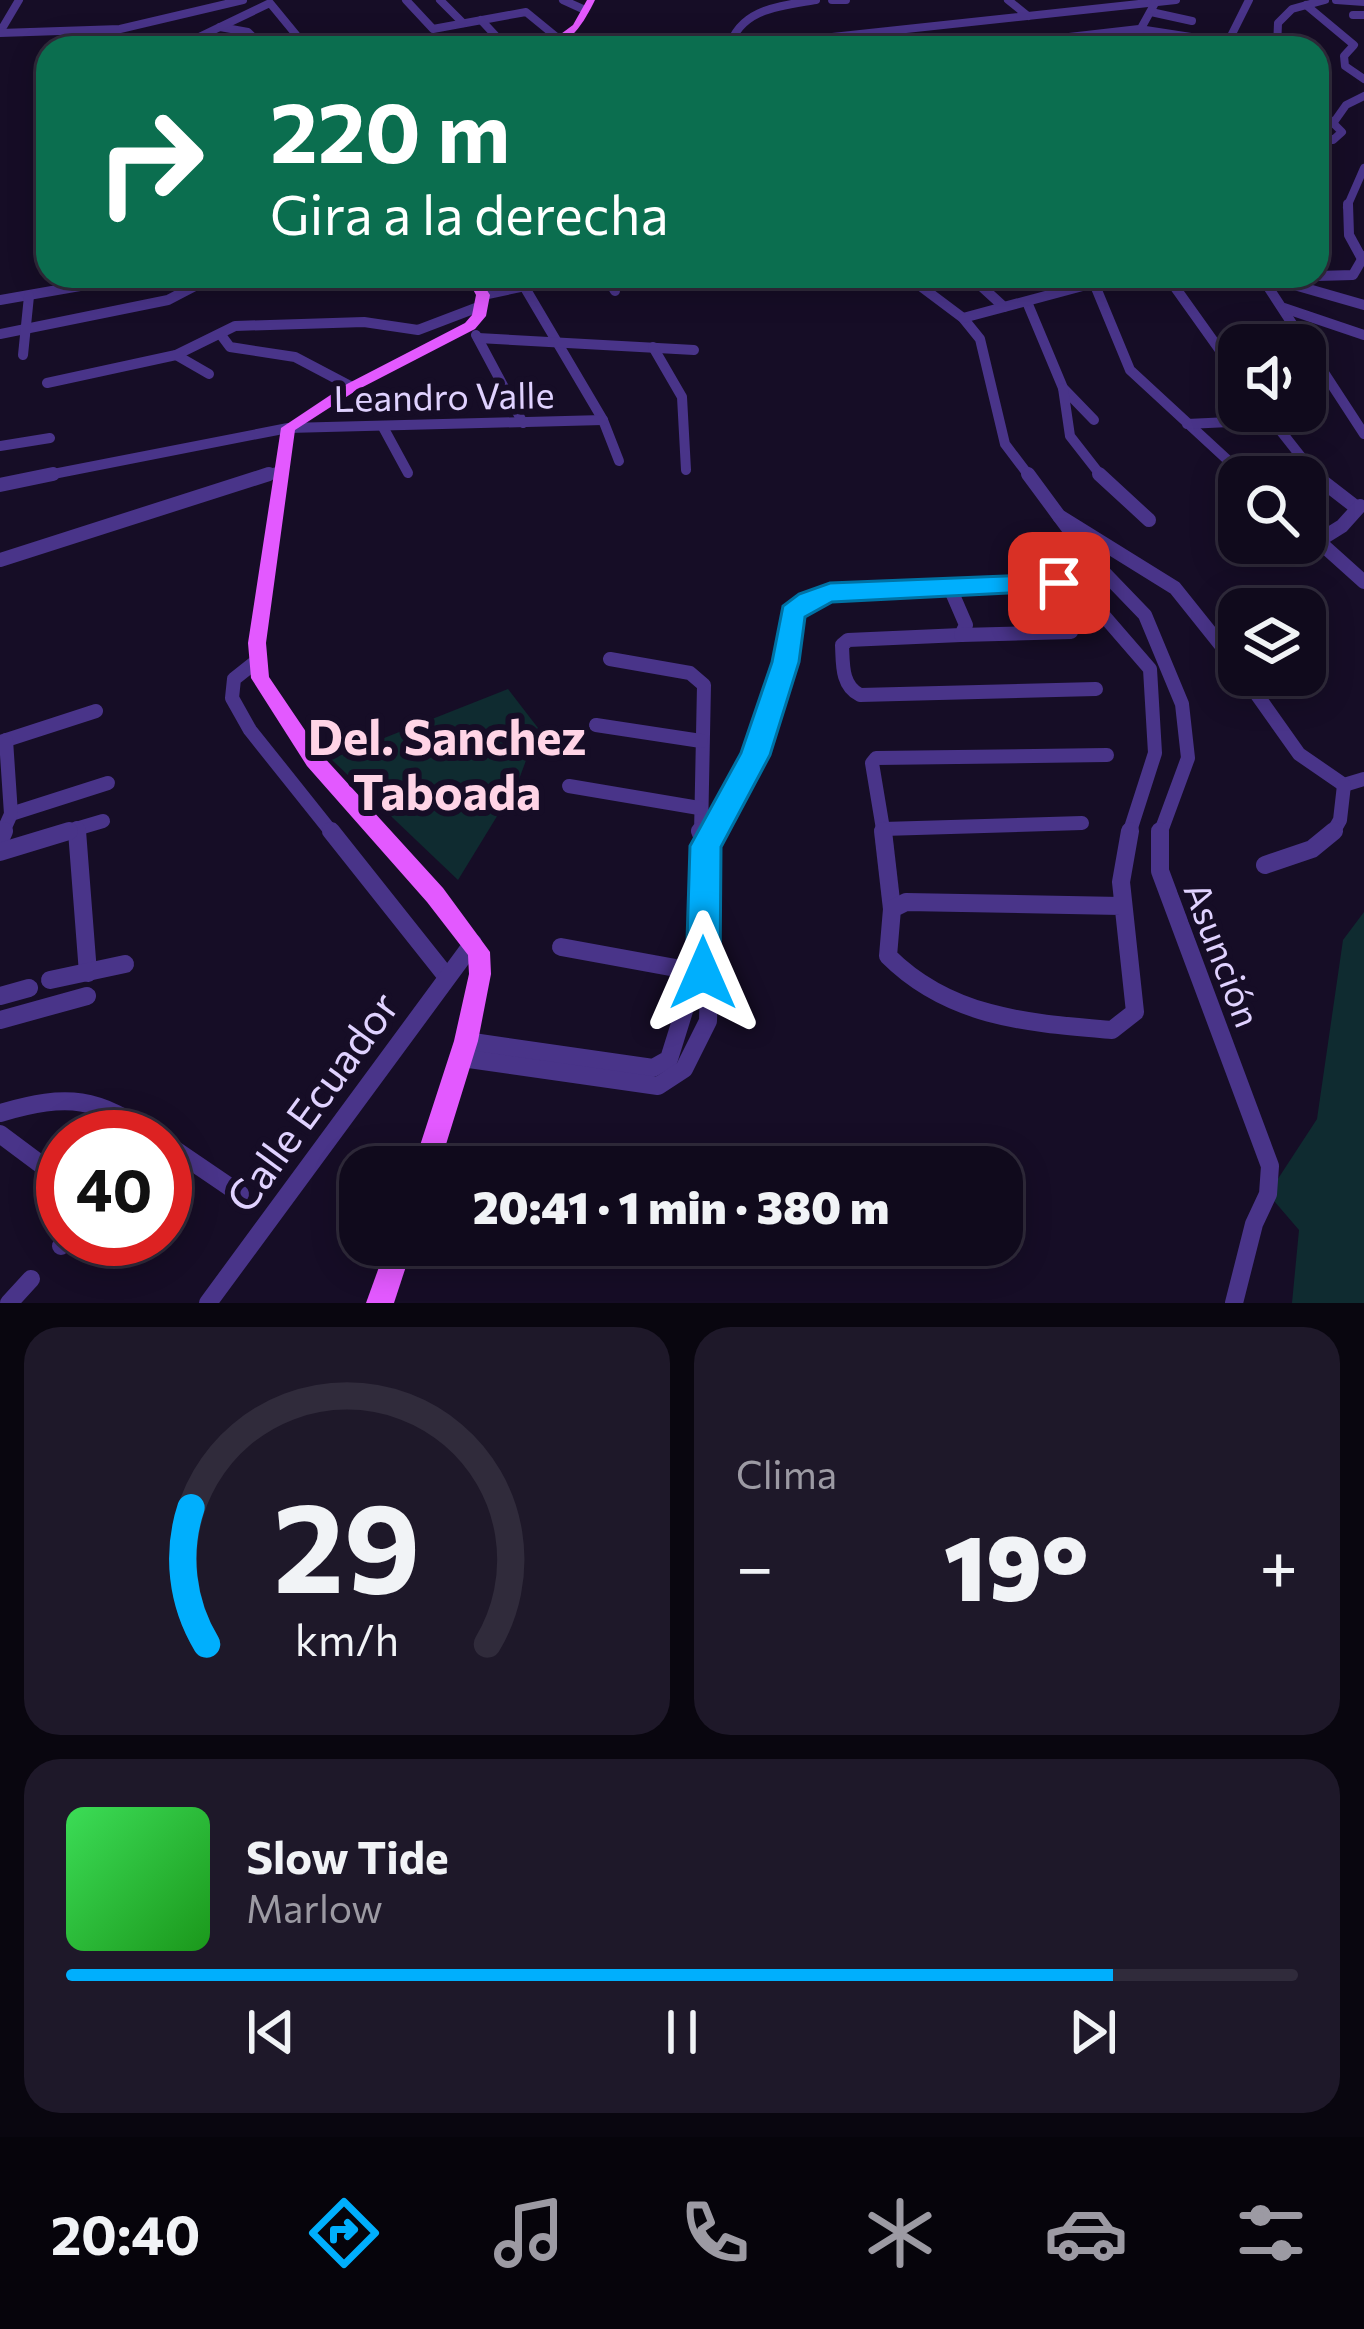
<!DOCTYPE html>
<html lang="es">
<meta charset="utf-8">
<style>
:root{--surface:#100a1c;--page:#1e1829;--text:#f1f3f6;--muted:#9c9aa3;--line:#302b3b;--accent:#00affd}
body{margin:0;font-family:Commissioner,sans-serif;background:var(--page);color:var(--text);height:100vh;display:flex;flex-direction:column;font-size:45px;white-space:nowrap}
*{box-sizing:border-box;margin:0}
p{font-size:39px;color:var(--muted)}
.icon{flex:none;width:66px;height:66px;fill:none;stroke:currentColor;stroke-width:2;stroke-linecap:round;stroke-linejoin:round}
.map{position:relative;height:1303px;overflow:hidden}
.details{display:flex;flex-direction:column;gap:24px;padding:24px;background:#09060f;flex:1}
.details>*{flex:none}
.top-card{position:absolute;left:36px;top:36px;width:1293px;height:252px;border-radius:36px;box-shadow:0 6px 30px #0003,0 0 0 3px var(--line);background:#0b6e4f;color:#fff;overflow:hidden}
.tools{position:absolute;left:1218px;top:324px;display:grid;gap:24px}
.tools a{display:grid;place-items:center;width:108px;height:108px;border-radius:24px;background:var(--surface);box-shadow:0 6px 30px #0003,0 0 0 3px var(--line);font-size:60px}
.speed{position:absolute;left:36px;top:1110px;display:flex;gap:24px;font-size:60px;font-weight:700;text-align:center}
.speed>*{display:grid;place-content:center;width:156px;height:156px;border-radius:50%;background:var(--surface);box-shadow:0 6px 30px #0003,0 0 0 3px var(--line);line-height:1}
.speed .limit{border:18px solid #d22;background:#fff;color:#111}
.pin{position:absolute;display:grid;place-items:center;width:102px;height:102px;color:#fff;margin:-51px;border-radius:24px;box-shadow:0 6px 18px #0006}
.me{position:absolute;width:132px;margin:-66px;rotate:0deg;stroke-linejoin:round;filter:drop-shadow(0 0 9px #0008)}
.turn{display:flex;align-items:center;gap:42px;height:252px;padding:0 36px;font-size:54px}
.turn .icon{width:156px;height:156px;stroke-width:2.5}
.turn b{display:block;font-size:84px;line-height:102px}
.big{font-size:90px;font-weight:800;line-height:1.1}
.details .tile{flex:1;display:flex;flex-direction:column;justify-content:center;gap:18px;min-width:0;padding:0 42px;border-radius:36px;background:var(--page)}
.details .dial{align-items:center;gap:0}
.dial svg{height:312px;overflow:visible;fill:none;stroke:var(--line);stroke-width:7;stroke-linecap:round;text-anchor:middle}
.dial text{fill:var(--text);stroke:none}
.song{display:flex;align-items:center;gap:36px}
.cover{width:144px;height:144px;border-radius:18px;background:linear-gradient(135deg,hsl(130 70% 55%),hsl(120 70% 35%))}
.played{height:12px;border-radius:6px;background:linear-gradient(90deg,var(--accent) 85%,var(--line) 85%)}
.keys{display:flex;justify-content:space-around;direction:ltr}
.heat{display:flex;justify-content:space-between;align-items:center;font-size:66px;direction:ltr}
.details .tiles{flex:1;display:grid;gap:24px;grid-template-columns:1fr 1fr}
.tile:last-child{grid-column:span 2}
.trip{position:absolute;left:339px;top:1146px;width:684px;height:120px;border-radius:36px;background:var(--surface);box-shadow:0 6px 30px #0003,0 0 0 3px var(--line);font-weight:800;line-height:120px;text-align:center}
.menu{display:flex;height:192px;justify-content:space-around;align-items:center;background:#06040b;color:var(--muted)}
.menu .icon{width:84px;height:84px}
.menu .current{color:var(--accent)}
.menu b{font-size:54px;color:var(--text)}
.map>svg:first-child{display:block}
</style>
<div class="map">
<svg width="1364" height="1303" viewBox="0 0 1364 1303">
<rect width="100%" height="100%" fill="#160d26"/>
<g fill="#0f2b30">
<path d="M508 689 538 728 518 782 458 880 331 759Z"/>
<path d="M1364 912V1303H1292L1299 1230 1268 1194 1317 1119 1343 940Z"/>
</g>
<g fill="none" stroke-linecap="round" stroke-linejoin="round">
<g stroke="#493489" stroke-width="8">
<path d="M406 0 433 29 526 12 570 48"/>
<path d="M440 0 463 23"/>
<path d="M563 0 585 10"/>
<path d="M832 0H846"/>
<path d="M1008 0 1028 16"/>
<path d="M1336 0 1364 2"/>
<path d="M1306 5 1354 45 1344 56 1345 66 1364 79"/>
<path d="M1151 12 1192 21"/>
<path d="M1353 15H1364"/>
<path d="M481 20 507 48"/>
<path d="M220 27 248 32 264 48"/>
<path d="M0 32 19 0"/>
<path d="M0 33 120 29 243 0"/>
<path d="M190 48 199 37 270 3 307 48"/>
<path d="M729 48C740 8 781 6 816 0"/>
<path d="M730 48 1176 0"/>
<path d="M878 48 889 46"/>
<path d="M972 48 1139 29 1191 37"/>
<path d="M1135 48 1134 41 1155 3"/>
<path d="M1225 48 1249 0"/>
<path d="M1277 48 1278 23 1292 9 1325 0"/>
<path d="M1317 107 1342 132 1333 140 1317 138"/>
<path d="M1334 122 1346 105 1364 96"/>
<path d="M1347 207 1364 168"/>
</g>
<g stroke="#493489" stroke-width="10">
<path d="M1348 204 1349 235 1361 257"/>
<path d="M341 276 388 286"/>
<path d="M518 276 603 420 619 461"/>
<path d="M606 276 615 291"/>
<path d="M907 276 963 318 980 339 1005 444 1030 477"/>
<path d="M970 276 1004 307"/>
<path d="M1167 276 1239 377"/>
<path d="M1261 276 1364 434"/>
<path d="M1263 276 1364 305"/>
<path d="M1317 276 1353 275 1364 256"/>
<path d="M1094 283 1130 370 1246 477"/>
<path d="M483 295 573 276"/>
<path d="M0 300 137 276"/>
<path d="M1027 302 1063 388 1094 420"/>
<path d="M1284 308 1364 335"/>
<path d="M963 318 1120 276"/>
<path d="M0 334 168 300 214 276"/>
<path d="M221 335 230 347 295 357 352 387"/>
<path d="M476 335 523 423"/>
<path d="M478 338 694 350"/>
<path d="M653 347 682 397 686 470"/>
<path d="M23 355 29 296"/>
<path d="M176 355 209 374"/>
<path d="M47 383 176 355 235 326 364 322 418 330 481 306"/>
<path d="M1063 388 1070 436 1102 477"/>
<path d="M1265 411 1317 477"/>
<path d="M1187 424 1272 420"/>
<path d="M383 427 408 473"/>
<path d="M0 446 50 438"/>
<path d="M38 477 288 428 603 420"/>
<path d="M260 477 280 471"/>
</g>
<g stroke="#493489" stroke-width="14">
<path d="M1028 474 1059 516 1175 588 1239 668"/>
<path d="M1099 474 1149 520"/>
<path d="M1313 474 1357 508"/>
<path d="M0 485 53 474"/>
<path d="M1059 516 1091 559 1145 615 1182 704 1188 758 1160 834"/>
<path d="M1305 529 1364 582"/>
<path d="M1318 541 1342 526 1360 506"/>
<path d="M0 560 269 474"/>
<path d="M950 588 966 625 961 635 848 640 842 645C843 663 841 686 860 695L1096 689"/>
<path d="M961 635 1071 632"/>
<path d="M610 659 690 673 704 685 701 834"/>
<path d="M258 660 234 679 232 698 250 730 333 834"/>
<path d="M1243 675 1299 754 1344 785"/>
<path d="M596 725 701 741"/>
<path d="M0 742 96 711"/>
<path d="M1344 785 1364 779"/>
<path d="M569 786 699 808"/>
<path d="M11 814 108 783"/>
<path d="M77 828V834"/>
<path d="M883 829 872 763 876 758 1107 755"/>
<path d="M2 834 11 814 6 740"/>
<path d="M59 834 103 821"/>
<path d="M715 834 740 795 764 736 793 613 808 600 830 593 1059 583 1098 609 1150 669 1155 753 1129 834"/>
<path d="M884 834 883 829 1082 823"/>
<path d="M1332 834 1340 820 1344 785"/>
</g>
<g stroke="#493489" stroke-width="18">
<path d="M77 831 88 973"/>
<path d="M331 831 447 977"/>
<path d="M883 831 892 909"/>
<path d="M1160 831V871L1270 1166 1268 1194 1254 1224 1234 1303"/>
<path d="M0 840 4 831"/>
<path d="M706 846 717 831"/>
<path d="M0 852 69 831"/>
<path d="M1265 865 1312 849 1334 831"/>
<path d="M1121 906 906 902 892 909 888 956C950 1018 1029 1023 1112 1030L1135 1012 1121 882 1130 831"/>
<path d="M561 947 703 973"/>
<path d="M50 980 125 964"/>
<path d="M0 996 29 988"/>
<path d="M0 1020 87 996"/>
<path d="M466 1041 653 1068 669 1059 693 982 703 973"/>
<path d="M462 1058 658 1086 684 1069 708 1021 709 987 703 973 706 846 700 831"/>
<path d="M0 1113C70 1093 95 1097 156 1137"/>
<path d="M0 1134 63 1181"/>
<path d="M165 1143 240 1194"/>
<path d="M142 1239 153 1247"/>
<path d="M61 1246 68 1239"/>
<path d="M9 1303 31 1279"/>
<path d="M208 1303 473 943"/>
</g>
<g fill="#e359ff" fill-rule="evenodd">
<path d="M587 0H595C584 22 570 48 542 48L573 25Z"/>
<path d="M466 276H478L490 295 486 316 475 329 357 390 295 430 266 643 269 677 321 754 443 888 490 952 491 974 478 1041 439 1167H413L454 1041 469 974 468 955 427 902 307 766 251 678 248 643 281 428 347 384 465 323 472 315 476 295Z"/>
<path d="M387 1245H413L394 1303H366Z"/>
</g>
</g>
<path fill="#00affd" stroke="#0072a4" stroke-width="3" d="M1059 574 1072 583 1068 590 832 602 805 617 799 662 770 755 721 847 720 973 715 985 703 989 691 985 686 973 690 846 741 753 772 662 783 606 799 594 830 583Z"/>
<g text-anchor="middle" dominant-baseline="central" stroke-width="12" stroke-linejoin="round" paint-order="stroke">
<g font-size="36" fill="#e0d2ff" stroke="#160d26">
<text transform="translate(444 395) rotate(-1)">Leandro Valle</text>
<text transform="translate(1224 954) rotate(69)">Asunción</text>
</g>
<g font-size="42" fill="#e0d2ff" stroke="#160d26">
<text transform="translate(311 1101) rotate(-54)">Calle Ecuador</text>
</g>
<g font-size="48" font-weight="bold" fill="#ffd4e6" stroke="#160d26">
<text x="447" y="735">Del. Sanchez<tspan x="447" dy="55">Taboada</tspan></text>
</g>
</g>
</svg>
<div class="tools">
<a><svg class="icon" aria-label="sound" viewBox="0 0 24 24"><path d="M4 9h4l5-4v14l-5-4H4zM17 9q2 3 0 6"/></svg></a>
<a><svg class="icon" aria-label="search" viewBox="0 0 24 24"><circle cx="10" cy="10" r="6"/><path d="M15 15l6 6"/></svg></a>
<a><svg class="icon" aria-label="layers" viewBox="0 0 24 24"><path d="M12 4l9 5-9 5-9-5zM3 14l9 5 9-5"/></svg></a>
</div>
<div class="speed"><div class="limit">40</div></div>
<div class="pin" style="left:1059px;top:583px;background:#d93025"><svg class="icon" aria-label="arrive" viewBox="0 0 24 24"><path d="M6 21V4h12l-3 4 3 4H6"/></svg></div>
<svg class="me" style="left:703px;top:973px" viewBox="-20 -20 40 40"><path d="M0-17L14 15 0 8-14 15z" fill="#00affd" stroke="#fff" stroke-width="4"/></svg>
<div class="trip">20:41 · 1 min · 380 m</div>
<div class="top-card">
<div class="turn"><svg class="icon" aria-label="right" viewBox="0 0 24 24"><path d="M7 20v-9h11M14 6l5 5-5 5"/></svg><div><b>220 m</b>Gira a la derecha</div></div>
</div>
</div>
<section class="details">
<div class="tiles">
<div class="tile dial"><svg viewBox="0 0 100 80">
<path d="M14 69A42 42 0 1 1 86 69"/>
<path d="M14 69A42 42 0 0 1 10 34" stroke="#00affd"/>
<text x="50" y="56" font-size="32" font-weight="700">29</text>
<text x="50" y="72" font-size="11">km/h</text>
</svg></div>
<div class="tile"><p>Clima</p>
<div class="heat"><a>−</a><b class="big">19°</b><a>+</a></div>
</div>
<div class="tile">
<div class="song"><i class="cover"></i><div><b>Slow Tide</b><p>Marlow</p></div></div>
<div class="played"></div>
<div class="keys"><svg class="icon" aria-label="previous" viewBox="0 0 24 24"><path d="M18 5L8 12l10 7zM5 5v14"/></svg><svg class="icon" aria-label="pause" viewBox="0 0 24 24"><path d="M8 5v14M16 5v14"/></svg><svg class="icon" aria-label="next" viewBox="0 0 24 24"><path d="M6 5l10 7-10 7zM19 5v14"/></svg></div>
</div>
</div>
</section>
<nav class="menu">
<b>20:40</b>
<svg class="icon current" aria-label="directions" viewBox="0 0 24 24"><path d="M12 3l9 9-9 9-9-9zM9 14v-3h6M13 9l2 2-2 2"/></svg>
<svg class="icon" aria-label="music" viewBox="0 0 24 24"><path d="M9 18V5l10-2v13"/><circle cx="6" cy="18" r="3"/><circle cx="16" cy="16" r="3"/></svg>
<svg class="icon" aria-label="phone" viewBox="0 0 24 24"><path d="M5 4h4l2 5-3 2q2 4 5 5l2-3 5 2v4C11 20 4 13 5 4z"/></svg>
<svg class="icon" aria-label="climate" viewBox="0 0 24 24"><path d="M12 3v18M4 7l16 10M4 17L20 7"/></svg>
<svg class="icon" aria-label="car" viewBox="0 0 24 24"><path d="M5 17H2v-5l4-1 3-4h7l3 4 3 1v5h-3M9 17h6M6 11h13"/><circle cx="7" cy="17" r="2"/><circle cx="17" cy="17" r="2"/></svg>
<svg class="icon" aria-label="filters" viewBox="0 0 24 24"><path d="M4 7h16M4 17h16"/><circle cx="9" cy="7" r="2"/><circle cx="15" cy="17" r="2"/></svg>
</nav>
